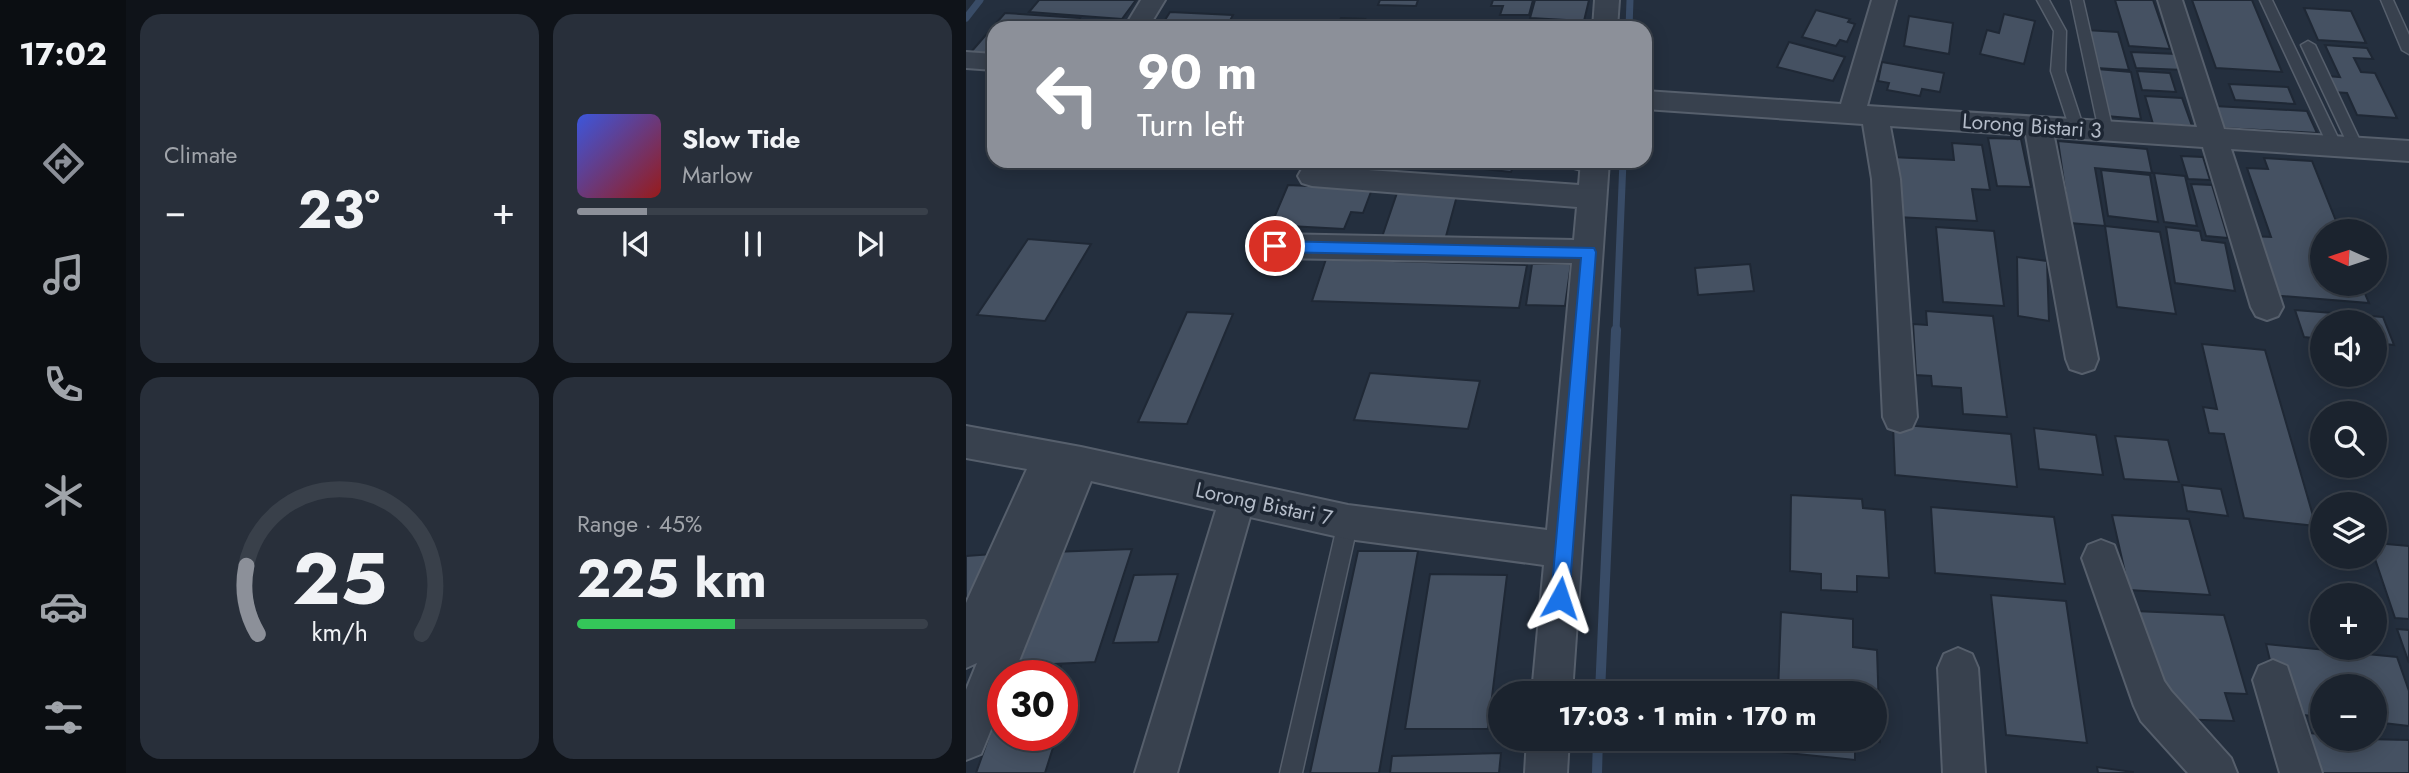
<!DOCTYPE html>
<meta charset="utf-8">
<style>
:root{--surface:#1b232e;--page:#282f3a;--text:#f1f3f6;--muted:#a0a4aa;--line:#39404a;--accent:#8c9099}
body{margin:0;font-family:Jost,sans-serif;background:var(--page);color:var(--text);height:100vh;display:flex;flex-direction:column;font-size:26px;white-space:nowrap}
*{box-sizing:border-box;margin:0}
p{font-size:23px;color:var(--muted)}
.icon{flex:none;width:38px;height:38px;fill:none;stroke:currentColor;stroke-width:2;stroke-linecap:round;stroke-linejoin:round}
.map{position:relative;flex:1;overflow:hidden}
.drawer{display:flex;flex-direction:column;gap:14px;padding:14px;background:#0f1319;width:840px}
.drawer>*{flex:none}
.banner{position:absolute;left:21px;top:21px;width:665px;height:147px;border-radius:21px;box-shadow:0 4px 18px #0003,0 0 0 2px var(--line);background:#8c9099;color:#fff;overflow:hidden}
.needle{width:46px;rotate:273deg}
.buttons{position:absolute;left:1344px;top:219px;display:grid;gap:14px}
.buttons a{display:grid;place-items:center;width:77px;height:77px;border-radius:50%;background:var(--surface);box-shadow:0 4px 18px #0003,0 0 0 2px var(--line);font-size:35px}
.speed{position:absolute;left:21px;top:660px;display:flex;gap:14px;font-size:35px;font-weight:700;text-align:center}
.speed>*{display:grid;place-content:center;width:91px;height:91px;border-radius:50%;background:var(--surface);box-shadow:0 4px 18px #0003,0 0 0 2px var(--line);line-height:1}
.speed .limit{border:10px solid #d22;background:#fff;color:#111}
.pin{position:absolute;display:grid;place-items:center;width:60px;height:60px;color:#fff;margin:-30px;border:4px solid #fff;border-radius:50%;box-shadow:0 2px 7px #0007}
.me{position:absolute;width:77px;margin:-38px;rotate:5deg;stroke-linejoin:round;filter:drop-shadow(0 0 5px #0008)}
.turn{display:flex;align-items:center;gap:24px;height:147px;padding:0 35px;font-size:32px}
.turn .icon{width:91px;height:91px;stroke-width:2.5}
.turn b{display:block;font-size:49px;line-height:60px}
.big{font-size:52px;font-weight:700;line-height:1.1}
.drawer .widget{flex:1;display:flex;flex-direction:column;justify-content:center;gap:10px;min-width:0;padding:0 24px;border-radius:21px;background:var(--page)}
.drawer .dial{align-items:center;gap:0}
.dial svg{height:182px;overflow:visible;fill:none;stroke:var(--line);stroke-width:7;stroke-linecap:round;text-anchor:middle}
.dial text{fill:var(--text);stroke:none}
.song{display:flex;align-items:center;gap:21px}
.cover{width:84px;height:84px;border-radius:10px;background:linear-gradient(135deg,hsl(230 70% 55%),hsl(0 70% 35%))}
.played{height:7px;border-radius:4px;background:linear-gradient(90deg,var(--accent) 20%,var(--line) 20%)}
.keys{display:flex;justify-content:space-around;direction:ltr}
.heat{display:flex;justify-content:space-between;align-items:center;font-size:38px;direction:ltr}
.charge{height:10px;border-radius:5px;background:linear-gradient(90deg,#34c759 45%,var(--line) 0)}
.drawer .tiles{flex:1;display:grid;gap:14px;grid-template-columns:repeat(2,1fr)}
.trip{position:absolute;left:522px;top:681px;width:399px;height:70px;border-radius:35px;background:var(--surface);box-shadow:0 4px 18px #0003,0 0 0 2px var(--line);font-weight:700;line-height:70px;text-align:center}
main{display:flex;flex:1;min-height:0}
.tabs{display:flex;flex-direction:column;width:126px;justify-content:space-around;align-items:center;background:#0b0e12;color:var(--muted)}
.tabs .icon{width:49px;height:49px}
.tabs .selected{color:var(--accent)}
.tabs b{font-size:32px;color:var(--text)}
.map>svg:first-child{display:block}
</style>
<main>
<nav class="tabs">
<b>17:02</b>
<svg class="icon selected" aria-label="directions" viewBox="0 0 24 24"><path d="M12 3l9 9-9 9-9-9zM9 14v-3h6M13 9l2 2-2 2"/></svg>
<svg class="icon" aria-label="music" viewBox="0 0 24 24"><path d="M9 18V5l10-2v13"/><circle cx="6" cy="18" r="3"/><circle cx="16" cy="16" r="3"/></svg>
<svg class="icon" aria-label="phone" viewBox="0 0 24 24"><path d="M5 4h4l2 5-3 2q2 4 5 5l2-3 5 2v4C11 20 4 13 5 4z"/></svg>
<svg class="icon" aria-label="climate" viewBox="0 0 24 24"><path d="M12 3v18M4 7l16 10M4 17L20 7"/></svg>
<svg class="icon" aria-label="car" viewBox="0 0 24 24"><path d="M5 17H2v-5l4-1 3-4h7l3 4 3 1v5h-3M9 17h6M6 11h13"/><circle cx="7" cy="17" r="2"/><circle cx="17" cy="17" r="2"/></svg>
<svg class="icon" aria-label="filters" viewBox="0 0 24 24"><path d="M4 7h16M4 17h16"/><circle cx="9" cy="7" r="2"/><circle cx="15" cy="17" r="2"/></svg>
</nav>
<section class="drawer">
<div class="tiles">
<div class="widget"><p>Climate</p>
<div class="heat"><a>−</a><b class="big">23°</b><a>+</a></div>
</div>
<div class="widget">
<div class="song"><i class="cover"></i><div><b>Slow Tide</b><p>Marlow</p></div></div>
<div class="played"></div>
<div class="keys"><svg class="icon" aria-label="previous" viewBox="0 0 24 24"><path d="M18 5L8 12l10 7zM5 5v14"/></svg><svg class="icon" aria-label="pause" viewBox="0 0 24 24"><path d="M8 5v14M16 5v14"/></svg><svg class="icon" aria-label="next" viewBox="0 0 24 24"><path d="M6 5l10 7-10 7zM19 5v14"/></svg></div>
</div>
<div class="widget dial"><svg viewBox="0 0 100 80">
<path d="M14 69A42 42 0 1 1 86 69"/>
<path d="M14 69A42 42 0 0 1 9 39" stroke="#8c9099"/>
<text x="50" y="56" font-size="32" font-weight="700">25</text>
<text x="50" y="72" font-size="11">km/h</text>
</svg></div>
<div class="widget"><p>Range · 45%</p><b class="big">225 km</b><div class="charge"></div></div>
</div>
</section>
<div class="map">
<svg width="1443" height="773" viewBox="0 0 1443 773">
<rect width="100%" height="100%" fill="#242f3e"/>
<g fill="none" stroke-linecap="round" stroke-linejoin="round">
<g stroke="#394c67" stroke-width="7">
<path d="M0 18 14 0"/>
<path d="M663 28 664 0"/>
<path d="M650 332 657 161"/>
</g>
<g stroke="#394c67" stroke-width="10">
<path d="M634 693 650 330"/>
<path d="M631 773 632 738"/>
</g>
</g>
<g fill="#455162" stroke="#1f2835" stroke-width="2">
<path d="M73 0H170L156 19 63 12Z"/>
<path d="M414 0H452L450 6 412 5Z"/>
<path d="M527 0H567L563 15H534L537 6H525Z"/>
<path d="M569 0H623L618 21 564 18Z"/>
<path d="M1149 0H1187L1204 49 1163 46Z"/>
<path d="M1226 0H1286L1316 72 1250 68Z"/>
<path d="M1338 8 1385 11 1400 43 1352 40Z"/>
<path d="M850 10 884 19 882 22 889 24 881 42 874 40 870 46 836 37Z"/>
<path d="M204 12 267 15 260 28H194Z"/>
<path d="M39 13 114 18 106 28H28V54L5 52Z"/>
<path d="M1038 14 1069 21 1058 64 1014 54 1021 30 1033 33Z"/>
<path d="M943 16 987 23 983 54 938 46Z"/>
<path d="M375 18 399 19 395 28H370Z"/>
<path d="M340 20 367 22 363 28H336Z"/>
<path d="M1120 30 1152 32 1163 70 1130 68Z"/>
<path d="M823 42 879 57 867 81 811 67Z"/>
<path d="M1359 45 1401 48 1407 59 1388 58 1395 72 1409 73 1431 118 1391 115 1381 93 1367 92 1361 76 1374 77Z"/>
<path d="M1165 52 1211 54 1218 70 1170 68Z"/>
<path d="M916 62 978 73 974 92 956 89 954 96 921 90 923 83 912 81Z"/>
<path d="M1131 69 1165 72 1175 119 1140 116Z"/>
<path d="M1171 71 1204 73 1210 92 1176 90Z"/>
<path d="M1263 84 1322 87 1329 104 1269 100Z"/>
<path d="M1179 96 1216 98 1226 126 1187 124Z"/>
<path d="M1248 106 1341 111 1351 133 1256 128Z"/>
<path d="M1022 138 1055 139 1065 187 1031 186Z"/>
<path d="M1092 141 1181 149 1186 173 1129 168 1139 226 1104 223Z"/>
<path d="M986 143 1016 145 1024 190 1006 189 1011 221 930 217 925 157 988 160Z"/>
<path d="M1215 156 1237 157 1244 180 1222 179Z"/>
<path d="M1298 158 1346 161 1374 231H1356V284H1395L1403 303 1303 295 1284 236 1305 237 1281 168 1302 169Z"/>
<path d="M491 161H549L545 172 489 166Z"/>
<path d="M1135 170 1184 175 1192 222 1142 216Z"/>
<path d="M1188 173 1219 176 1231 226 1198 222Z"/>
<path d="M1225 184 1246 185 1262 238 1240 236Z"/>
<path d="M322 185 406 189 397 213 385 212 378 229 305 225Z"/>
<path d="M432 190 492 192 479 240 416 237Z"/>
<path d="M1139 226 1194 232 1210 314 1151 307Z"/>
<path d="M970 227 1028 231 1038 306 977 302Z"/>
<path d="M1200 227 1234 231 1236 240 1259 243 1269 291 1209 283Z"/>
<path d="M62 239 125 244 79 321 11 315Z"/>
<path d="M1051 257 1081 261 1083 321 1052 316Z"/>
<path d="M360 259 561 265 553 308 346 301Z"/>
<path d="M566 264H605L599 306 560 305Z"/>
<path d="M784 264 788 291 732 295 729 268Z"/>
<path d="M1329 310 1417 317 1428 345 1409 343V322H1356V339L1338 337Z"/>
<path d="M960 311 1027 316 1041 417 997 414 995 388 966 386 965 376 950 375 947 324 961 325Z"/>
<path d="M221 312 267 314 221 424 172 422Z"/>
<path d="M1236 344 1299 350 1350 526 1278 518 1258 434 1243 433 1237 407 1251 409Z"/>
<path d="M404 373 514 381 502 429 388 420Z"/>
<path d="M927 424 1045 434 1051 487 929 475Z"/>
<path d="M1068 428 1130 435 1137 475 1073 469Z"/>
<path d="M1149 436 1202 440 1213 482 1158 479Z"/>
<path d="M1216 485 1255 489 1262 516 1221 511Z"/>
<path d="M825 495 896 499 897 508 919 510 923 578 891 576V592L855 590V574L824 571Z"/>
<path d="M965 507 1088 517 1099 584 969 573Z"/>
<path d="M1146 515 1223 519 1244 595 1163 590Z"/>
<path d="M1409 543 1443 546V619L1429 618 1408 556Z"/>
<path d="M166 549 129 662 43 666 86 552Z"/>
<path d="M392 551H452L413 773H344Z"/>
<path d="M27 554 0 612V556Z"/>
<path d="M212 574 192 642 147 643 168 575Z"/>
<path d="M464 574 541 575 522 729H439Z"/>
<path d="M1025 595 1100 601 1121 743 1040 735Z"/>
<path d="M1169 611 1258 615 1281 694 1259 693 1268 721 1207 719Z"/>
<path d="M815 612 887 619V647L911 650 914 742 889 739V760L811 752V738H908V693H812Z"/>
<path d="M1431 629 1443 630V663Z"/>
<path d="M1300 644 1431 657 1443 691V726L1409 722V686H1356V717L1317 713Z"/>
<path d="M95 666 92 676H44L46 669Z"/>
<path d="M37 697V735H91L79 773H10Z"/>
<path d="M1325 732 1356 734V738L1443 740V773H1337Z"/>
<path d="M535 753 533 773H424L426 756Z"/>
<path d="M1131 767 1167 772V773H1132Z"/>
</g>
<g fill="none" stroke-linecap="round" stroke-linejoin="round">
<defs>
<g id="service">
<path d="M1071 0H1083L1100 31 1099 71 1118 129 1116 133 1111 134 1104 129 1085 71 1088 31Z"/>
<path d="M1105 0H1117L1147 131 1140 136 1133 131Z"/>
<path d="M1294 0H1306L1376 146 1374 150H1364L1362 146Z"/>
<path d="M1415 0H1427L1443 35V54L1436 50Z"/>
<path d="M1342 41 1349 45 1397 147 1395 151 1390 152 1383 147 1335 45Z"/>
<path d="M593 161H619L633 165 635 169 628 174 595 165Z"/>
<path d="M382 513 389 516 392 522 336 773H314L372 522 375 516Z"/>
</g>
<g id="minor">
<path d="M175 0H199L182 28H158Z"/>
<path d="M629 0H653L651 28H627Z"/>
<path d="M906 0H930L901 106 1231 127 1192 0H1216L1258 129 1443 141V161L1265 149 1317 307 1312 316 1301 320 1290 316 1285 307 1237 147 1088 137 1132 359 1128 369 1116 373 1104 369 1100 359 1060 135 924 126 934 179 951 417 946 428 934 432 922 428 917 417 906 179 897 124 679 109V91L875 104Z"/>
<path d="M0 52 28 54V70L0 68Z"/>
<path d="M615 161H643L606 693H566L578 565 382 539 284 517 211 773H169L250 510 125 481 47 676H37V700L15 754 0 760V690L11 663 0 668V603L61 469 0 458V426L115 447 382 505 581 530 606 263 309 258 298 254 294 246 298 238 309 234 608 240 611 207 346 186 336 183 332 176 336 169 346 166 613 185Z"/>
<path d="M1135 540 1148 545 1198 681 1205 691 1265 758 1271 773H1222L1175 721 1168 706 1116 558 1122 545Z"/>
<path d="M992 648 1006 654 1012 668 1019 773H977L972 668 978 654Z"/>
<path d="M1307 660 1321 666 1356 773H1314L1287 680 1293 666Z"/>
<path d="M561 738H603L601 773H559Z"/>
</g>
</defs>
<use href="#service" stroke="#565f6c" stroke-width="3"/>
<use href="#minor" stroke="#565f6c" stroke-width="4"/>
<use href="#service" fill="#38414e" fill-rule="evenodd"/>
<use href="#minor" fill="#38414e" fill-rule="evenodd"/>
</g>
<path fill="#1a73e8" stroke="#114b97" stroke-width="2" d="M309 241 628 248 630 252 603 598 601 604 594 607 588 604 585 598 615 258 309 252 302 246Z"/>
<g text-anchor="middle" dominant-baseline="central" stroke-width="7" stroke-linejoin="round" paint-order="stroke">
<g font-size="21" fill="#b4bcc9" stroke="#1d2633">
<text transform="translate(1066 126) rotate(4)">Lorong Bistari 3</text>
<text transform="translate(298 504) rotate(12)">Lorong Bistari 7</text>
</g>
</g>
</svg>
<div class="buttons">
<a><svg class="needle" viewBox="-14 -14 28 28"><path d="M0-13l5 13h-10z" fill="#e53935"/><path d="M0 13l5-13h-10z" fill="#a0a4aa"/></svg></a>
<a><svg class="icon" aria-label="sound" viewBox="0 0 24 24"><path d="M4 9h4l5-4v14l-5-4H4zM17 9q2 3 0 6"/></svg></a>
<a><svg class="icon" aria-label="search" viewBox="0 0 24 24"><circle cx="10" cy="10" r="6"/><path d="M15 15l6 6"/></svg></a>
<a><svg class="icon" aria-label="layers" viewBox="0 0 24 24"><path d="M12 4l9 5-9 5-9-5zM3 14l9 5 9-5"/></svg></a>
<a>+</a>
<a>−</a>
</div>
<div class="speed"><div class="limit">30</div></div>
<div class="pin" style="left:309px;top:246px;background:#d93025"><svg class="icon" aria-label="arrive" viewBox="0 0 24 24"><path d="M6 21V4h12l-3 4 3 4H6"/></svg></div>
<svg class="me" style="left:594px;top:598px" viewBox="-20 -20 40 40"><path d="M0-17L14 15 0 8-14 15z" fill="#1a73e8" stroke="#fff" stroke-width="4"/></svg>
<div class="trip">17:03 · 1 min · 170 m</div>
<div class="banner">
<div class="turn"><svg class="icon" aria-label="left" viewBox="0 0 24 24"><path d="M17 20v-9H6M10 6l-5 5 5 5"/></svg><div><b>90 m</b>Turn left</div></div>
</div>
</div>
</main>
